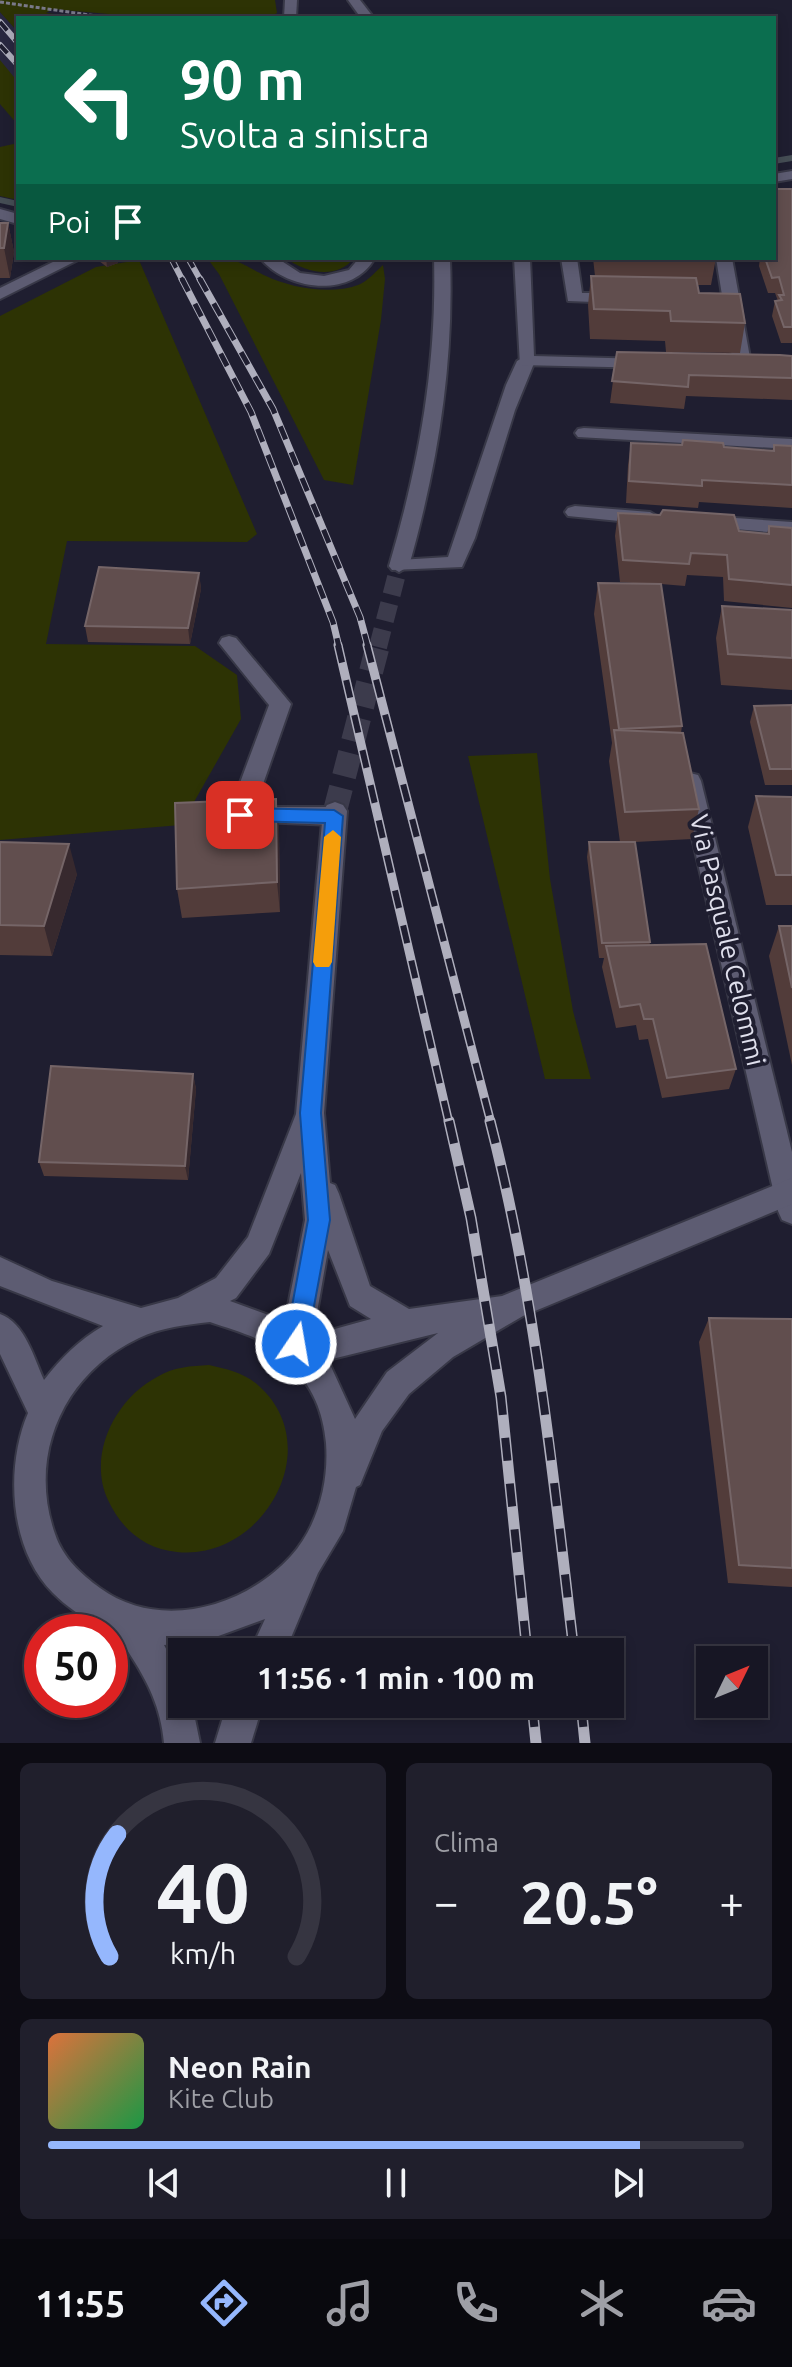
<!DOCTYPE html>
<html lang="it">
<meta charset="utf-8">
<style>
:root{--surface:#171624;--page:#201f2c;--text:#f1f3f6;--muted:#9e9fa6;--line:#363541;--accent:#95b7fd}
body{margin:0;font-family:Ubuntu,sans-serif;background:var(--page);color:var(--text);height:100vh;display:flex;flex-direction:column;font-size:30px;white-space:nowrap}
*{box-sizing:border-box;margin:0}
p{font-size:26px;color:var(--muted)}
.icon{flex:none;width:44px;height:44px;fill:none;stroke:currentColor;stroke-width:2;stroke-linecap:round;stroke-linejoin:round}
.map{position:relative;height:1743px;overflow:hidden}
.details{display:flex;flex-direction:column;gap:20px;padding:20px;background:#0d0c14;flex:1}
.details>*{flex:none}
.guide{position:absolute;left:16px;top:16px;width:760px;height:244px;border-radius:0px;box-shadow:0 4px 12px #0003,0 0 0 2px var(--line);background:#0b6e4f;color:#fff;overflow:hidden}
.needle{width:52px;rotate:47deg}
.tools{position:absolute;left:696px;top:1646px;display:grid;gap:16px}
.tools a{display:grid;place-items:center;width:72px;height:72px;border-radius:0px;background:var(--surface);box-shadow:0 4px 12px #0003,0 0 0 2px var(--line);font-size:40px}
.speed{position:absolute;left:24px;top:1614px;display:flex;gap:16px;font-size:40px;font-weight:700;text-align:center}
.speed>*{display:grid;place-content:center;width:104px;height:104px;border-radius:50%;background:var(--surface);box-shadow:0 4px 12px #0003,0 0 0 2px var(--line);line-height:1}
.speed .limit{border:12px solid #d22;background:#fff;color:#111}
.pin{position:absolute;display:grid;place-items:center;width:68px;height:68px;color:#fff;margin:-34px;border-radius:16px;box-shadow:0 4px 12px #0006}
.me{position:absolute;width:88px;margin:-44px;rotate:12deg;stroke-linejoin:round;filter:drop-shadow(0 0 6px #0008)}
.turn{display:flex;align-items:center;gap:28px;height:168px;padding:0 32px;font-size:36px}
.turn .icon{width:104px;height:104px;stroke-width:2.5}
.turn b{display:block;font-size:56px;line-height:68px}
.then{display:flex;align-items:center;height:76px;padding:0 32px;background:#0003;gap:16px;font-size:30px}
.big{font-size:60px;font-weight:700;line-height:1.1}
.details .tile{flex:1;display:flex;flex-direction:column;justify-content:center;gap:12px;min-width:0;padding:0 28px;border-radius:12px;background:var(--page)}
.details .dial{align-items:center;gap:0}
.dial svg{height:208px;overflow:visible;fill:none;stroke:var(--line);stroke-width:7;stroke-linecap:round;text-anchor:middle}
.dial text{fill:var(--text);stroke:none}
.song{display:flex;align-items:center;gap:24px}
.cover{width:96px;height:96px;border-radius:12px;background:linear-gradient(135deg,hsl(20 70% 55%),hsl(140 70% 35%))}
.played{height:8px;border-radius:4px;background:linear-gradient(90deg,var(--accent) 85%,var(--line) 85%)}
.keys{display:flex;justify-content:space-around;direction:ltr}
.heat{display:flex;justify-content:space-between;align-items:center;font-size:44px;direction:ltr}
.details .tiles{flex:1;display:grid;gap:20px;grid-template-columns:1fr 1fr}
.tile:last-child{grid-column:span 2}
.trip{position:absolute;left:168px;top:1638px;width:456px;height:80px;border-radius:0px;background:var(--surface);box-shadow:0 4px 12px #0003,0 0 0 2px var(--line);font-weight:700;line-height:80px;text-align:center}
.tabs{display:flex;height:128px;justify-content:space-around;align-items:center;background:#09090e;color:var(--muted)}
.tabs .icon{width:56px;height:56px}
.tabs .active{color:var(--accent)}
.tabs b{font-size:36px;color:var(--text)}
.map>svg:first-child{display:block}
</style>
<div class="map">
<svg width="792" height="1743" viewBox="0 0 792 1743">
<rect width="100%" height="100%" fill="#1f1e30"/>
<path fill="#28273f" d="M0 12 18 32V84L0 63Z"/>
<g fill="#2d3304">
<path d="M0 0H275L277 13 268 18H153L53 9 46 13 86 18H18V32L0 12Z"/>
<path d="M0 60 18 82V125L0 104Z"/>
<path d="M18 143V200L0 196V147Z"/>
<path d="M207 258C239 258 239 263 266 276 291 288 331 295 358 285 367 282 376 271 383 265L385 279 381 320 353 485 324 480 219 274Z"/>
<path d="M286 258H354C337 280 305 273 286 258Z"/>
<path d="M139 260 257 534 247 542 67 541 46 644 195 646 237 675 241 719 181 825 0 840V316L96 267Z"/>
<path d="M537 753 550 879 573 1011 591 1079H545L468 756Z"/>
<path d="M209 1365C227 1369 245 1373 259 1386 328 1448 262 1561 177 1552 145 1549 122 1530 108 1500 87 1455 115 1399 157 1377 173 1367 191 1366 209 1365Z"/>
</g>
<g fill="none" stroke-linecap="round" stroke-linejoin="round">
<g fill="#454d54" fill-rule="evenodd">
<path d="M792 155V161L774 164V158Z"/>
<path d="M0 197 18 201V207L0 203Z"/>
</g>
<path stroke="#3c3b4c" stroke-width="18" stroke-dasharray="18 9" stroke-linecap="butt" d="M378 647 399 566"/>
<path stroke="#3c3b4c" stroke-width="24" stroke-dasharray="24 12" stroke-linecap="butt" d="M335 811 378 645"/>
<defs>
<g id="lane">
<path d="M561 258H577L582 293H620L628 298 620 303 568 301Z"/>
<path d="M526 356 535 361 515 410 475 538 462 567 392 570 389 566 399 560 448 557 506 385 517 361Z"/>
<path d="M229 636 236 638 291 704 255 807H334L342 810 346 816 342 822 334 825 232 821 228 815 269 705 219 643 222 638Z"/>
</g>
<g id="street">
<path d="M285 0H297L296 18H284Z"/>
<path d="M792 171V179L774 182V174Z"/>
<path d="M0 209 18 214V224L0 219Z"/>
<path d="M61 258H82L0 299V288Z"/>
<path d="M260 258H277L300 273 324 276 349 270 359 258H375C352 299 287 291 260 258Z"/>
<path d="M514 258H530L534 356 646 359 652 360 655 364 652 368 520 365Z"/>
<path d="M716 258H732L751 363 748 367 742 368 733 363Z"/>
<path d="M584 428 792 439V449L578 437 575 433 578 429Z"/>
<path d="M575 506 650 512 660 518 650 524 568 516 565 512 568 508Z"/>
<path d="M707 516 792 522V534L700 526 697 522 700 518Z"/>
<path d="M690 773 698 775 701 781 792 1152V1224L782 1220 778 1211 679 781 682 775Z"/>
</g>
<g id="secondary">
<path d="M348 0H360L374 18H361Z"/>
<path d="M434 258H450C454 365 438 463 409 566L399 572 389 566C419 464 437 365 434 258Z"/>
<path d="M335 802 343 805 347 811 324 1113 330 1183 335 1185 339 1194 370 1286 409 1309 502 1296 792 1178V1204L523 1316 453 1357 409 1394 382 1431 360 1485 356 1487 343 1531 318 1573 285 1652H250L265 1619 202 1642 164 1645 182 1678V1704H192L200 1743H164C161 1708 148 1682 129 1653 125 1646 120 1637 115 1633 110 1630 103 1628 98 1626 82 1617 66 1606 53 1593 9 1549 5 1467 28 1413L0 1354V1314C25 1323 34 1358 44 1380 61 1358 79 1340 103 1326L0 1286V1257L52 1281 141 1308 178 1298 216 1278 248 1237 296 1114 323 811 327 805ZM301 1173 305 1220 285 1321 230 1301 236 1298 269 1254ZM328 1250 350 1306 371 1319 313 1335ZM210 1322C227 1328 246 1333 261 1341 271 1346 280 1357 289 1364 313 1386 323 1412 326 1443 329 1482 318 1526 291 1556 245 1607 160 1632 100 1588 81 1574 63 1558 55 1534 27 1455 64 1373 139 1338 162 1327 186 1325 210 1322ZM438 1333 387 1372 355 1419 328 1360Z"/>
<path d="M227 1704H263L251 1743H215Z"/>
</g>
</defs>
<use href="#lane" stroke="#383847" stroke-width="4"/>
<use href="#street" stroke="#383847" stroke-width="4"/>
<use href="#secondary" stroke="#383847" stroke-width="4"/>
<path stroke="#7a7989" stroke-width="3" stroke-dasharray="4 2" stroke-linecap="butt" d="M0 2 110 18"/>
<use href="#lane" fill="#5d5c72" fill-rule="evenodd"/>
<use href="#street" fill="#5d5c72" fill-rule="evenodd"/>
<use href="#secondary" fill="#5d5c72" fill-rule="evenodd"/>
<defs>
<g id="rail-far3">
<path d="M0 22 18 43"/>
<path d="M0 45 18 65"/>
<path d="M171 258 183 281"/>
<path d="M188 258 201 281"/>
</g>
<g id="rail-far2">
<path d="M182 279 251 412 333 622 339 647"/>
<path d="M200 279 273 409 360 617 368 647"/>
</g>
<g id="rail-far1">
<path d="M338 645 449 1123"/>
<path d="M367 645 491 1123"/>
</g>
<g id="rail">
<path d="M449 1121 471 1218 501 1397 527 1652"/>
<path d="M490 1121C535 1295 553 1474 574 1652"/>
<path d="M532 1704 536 1743"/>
<path d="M581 1704 585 1743"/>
</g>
</defs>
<use href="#rail-far3" stroke="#afafbd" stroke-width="6"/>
<use href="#rail-far2" stroke="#afafbd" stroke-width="7"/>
<use href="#rail-far1" stroke="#afafbd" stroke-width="9"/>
<use href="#rail" stroke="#afafbd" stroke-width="11"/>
<use href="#rail-far3" stroke="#1f1e30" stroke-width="4" stroke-dasharray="11" stroke-linecap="butt"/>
<use href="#rail-far2" stroke="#1f1e30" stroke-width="5" stroke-dasharray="14" stroke-linecap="butt"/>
<use href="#rail-far1" stroke="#1f1e30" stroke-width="6" stroke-dasharray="18" stroke-linecap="butt"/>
<use href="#rail" stroke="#1f1e30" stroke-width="8" stroke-dasharray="23" stroke-linecap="butt"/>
</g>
<g fill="#523c3a">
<path d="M792 189V343H781L772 316 775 301H778L775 293H768L759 266 760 258H774Z"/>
<path d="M0 223H8L14 252 10 278H0Z"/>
<path d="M99 258H117L118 263 107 267 99 261Z"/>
<path d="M593 258H716L711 285H698L699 293 745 323 740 353 666 352 665 341 590 339 588 305 591 276H595Z"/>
<path d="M617 352 792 356V400L686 396 684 409 610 403Z"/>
<path d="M631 443 772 451 774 445 792 446V508L699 502 698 508 626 503 628 465Z"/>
<path d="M618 513 739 531 767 534 769 526 792 528V608L724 601 723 577 687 575 685 586 661 584 682 726 681 733 699 809 692 839 635 842 650 945 736 1069 729 1089 662 1098 648 1039 639 1040 636 1025 616 1028 602 967 604 958H599L587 857 589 842H620L609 761 612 743 594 614 598 583 646 584 620 582 615 536Z"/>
<path d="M199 573 201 589 190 644 88 642 85 626Z"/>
<path d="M722 606 792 610V690L721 685 716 638Z"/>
<path d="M792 705V785H765L750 722 754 706Z"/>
<path d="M756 796 792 797V905H766L748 827Z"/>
<path d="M276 799 279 830 280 912 182 918 177 889Z"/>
<path d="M0 842 77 874 52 956 0 955Z"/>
<path d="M779 926H792V1065L769 956Z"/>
<path d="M193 1074 196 1089 188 1180 44 1176 39 1162Z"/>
<path d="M709 1318 792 1319V1587L728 1583 699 1342Z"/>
</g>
<g fill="#37292e">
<path d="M8 223 14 252 10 278 4 248Z"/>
<path d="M106 258H117L118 263 107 267Z"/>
<path d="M199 573 201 589 190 644 188 628Z"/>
<path d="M276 799 279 830 280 912 277 882Z"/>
<path d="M69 844 77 874 52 956 44 926Z"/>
<path d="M193 1074 196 1089 188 1180 185 1166Z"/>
</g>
<g fill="#614e4e" stroke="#756567" stroke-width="2">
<path d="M774 189H792V327H784L775 301 782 300 779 295H784L779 277 772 278 765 258H774Z"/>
<path d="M0 223H8L4 248H0Z"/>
<path d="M591 276 696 278 699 293 740 294 745 323 671 321 670 311 594 309Z"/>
<path d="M617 352 780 355 792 356V378L689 375 688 387 612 381Z"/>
<path d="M683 440 723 443 724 447 774 451V445L792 446V485L702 480V486L629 481 631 443 682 445Z"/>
<path d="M663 510 734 515 739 531 769 534V526L792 528V585L729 579 727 555 691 553 689 564 623 560 618 513 660 515Z"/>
<path d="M99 567 199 573 188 628 85 626Z"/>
<path d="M598 583 661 584 682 726 619 729Z"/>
<path d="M722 606 792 610V658L728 654Z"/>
<path d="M792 705V769H770L754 706Z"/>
<path d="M614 730 683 733 699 809 625 812Z"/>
<path d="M756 796 792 797V875H776Z"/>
<path d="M276 799 277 882 177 889 175 803Z"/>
<path d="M0 842 69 844 44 926 0 925Z"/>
<path d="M589 842H635L650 942 602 943Z"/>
<path d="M779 926H792V988Z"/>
<path d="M706 944 736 1069 667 1078 653 1019H644L640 1004 620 1007 606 946Z"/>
<path d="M51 1066 193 1074 185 1166 39 1162Z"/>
<path d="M709 1318 792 1319V1568L739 1565Z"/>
</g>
<path fill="#1a73e8" stroke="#114b97" stroke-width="2" d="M240 808 334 810 343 816 321 1113 330 1220 307 1344 304 1352 296 1355 288 1352 285 1344 308 1220 300 1113 325 823 240 821 231 815Z"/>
<path fill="#f59e0b" d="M333 830 341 837 332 962 329 967H316L313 962 324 837Z"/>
<g text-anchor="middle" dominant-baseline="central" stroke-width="8" stroke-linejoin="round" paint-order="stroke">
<g font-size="26" fill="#e0e0ed" stroke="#1f1e30">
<text transform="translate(728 940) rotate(77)">Via Pasquale Celommi</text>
</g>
</g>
</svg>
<div class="tools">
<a><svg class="needle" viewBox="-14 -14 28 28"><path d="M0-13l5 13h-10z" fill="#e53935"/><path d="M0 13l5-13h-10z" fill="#9e9fa6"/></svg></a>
</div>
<div class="speed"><div class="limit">50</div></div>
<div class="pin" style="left:240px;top:815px;background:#d93025"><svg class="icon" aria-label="arrive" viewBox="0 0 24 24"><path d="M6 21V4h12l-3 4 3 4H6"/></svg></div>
<svg class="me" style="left:296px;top:1344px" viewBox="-20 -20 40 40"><circle r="17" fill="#1a73e8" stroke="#fff" stroke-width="3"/><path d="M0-11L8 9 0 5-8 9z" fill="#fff"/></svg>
<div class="trip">11:56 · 1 min · 100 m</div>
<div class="guide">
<div class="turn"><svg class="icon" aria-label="left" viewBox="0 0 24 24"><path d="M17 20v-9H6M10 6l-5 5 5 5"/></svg><div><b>90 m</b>Svolta a sinistra</div></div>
<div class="then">Poi<svg class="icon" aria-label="arrive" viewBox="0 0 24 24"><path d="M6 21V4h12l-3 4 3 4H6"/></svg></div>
</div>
</div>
<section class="details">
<div class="tiles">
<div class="tile dial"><svg viewBox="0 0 100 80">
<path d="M14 69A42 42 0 1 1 86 69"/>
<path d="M14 69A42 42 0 0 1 17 22" stroke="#95b7fd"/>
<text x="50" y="56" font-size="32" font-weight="700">40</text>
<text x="50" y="72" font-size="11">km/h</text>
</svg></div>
<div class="tile"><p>Clima</p>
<div class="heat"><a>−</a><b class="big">20.5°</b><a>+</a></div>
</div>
<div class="tile">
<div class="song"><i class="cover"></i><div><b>Neon Rain</b><p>Kite Club</p></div></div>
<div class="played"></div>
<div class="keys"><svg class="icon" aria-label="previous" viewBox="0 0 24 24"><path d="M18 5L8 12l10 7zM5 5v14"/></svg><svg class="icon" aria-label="pause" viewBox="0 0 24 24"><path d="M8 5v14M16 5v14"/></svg><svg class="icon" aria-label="next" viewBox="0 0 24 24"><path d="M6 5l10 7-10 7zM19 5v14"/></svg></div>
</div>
</div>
</section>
<nav class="tabs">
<b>11:55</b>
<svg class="icon active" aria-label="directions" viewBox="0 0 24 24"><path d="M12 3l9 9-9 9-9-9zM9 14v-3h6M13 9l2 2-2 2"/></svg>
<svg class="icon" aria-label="music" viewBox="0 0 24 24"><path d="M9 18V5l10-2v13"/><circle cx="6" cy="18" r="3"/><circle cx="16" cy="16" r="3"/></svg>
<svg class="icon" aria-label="phone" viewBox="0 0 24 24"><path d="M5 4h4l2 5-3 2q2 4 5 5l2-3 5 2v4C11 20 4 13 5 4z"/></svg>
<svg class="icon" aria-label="climate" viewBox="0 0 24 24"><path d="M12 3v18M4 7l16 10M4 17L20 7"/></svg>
<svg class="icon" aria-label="car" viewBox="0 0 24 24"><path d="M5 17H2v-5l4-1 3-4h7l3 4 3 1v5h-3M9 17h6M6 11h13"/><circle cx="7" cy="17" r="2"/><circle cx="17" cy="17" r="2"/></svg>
</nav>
